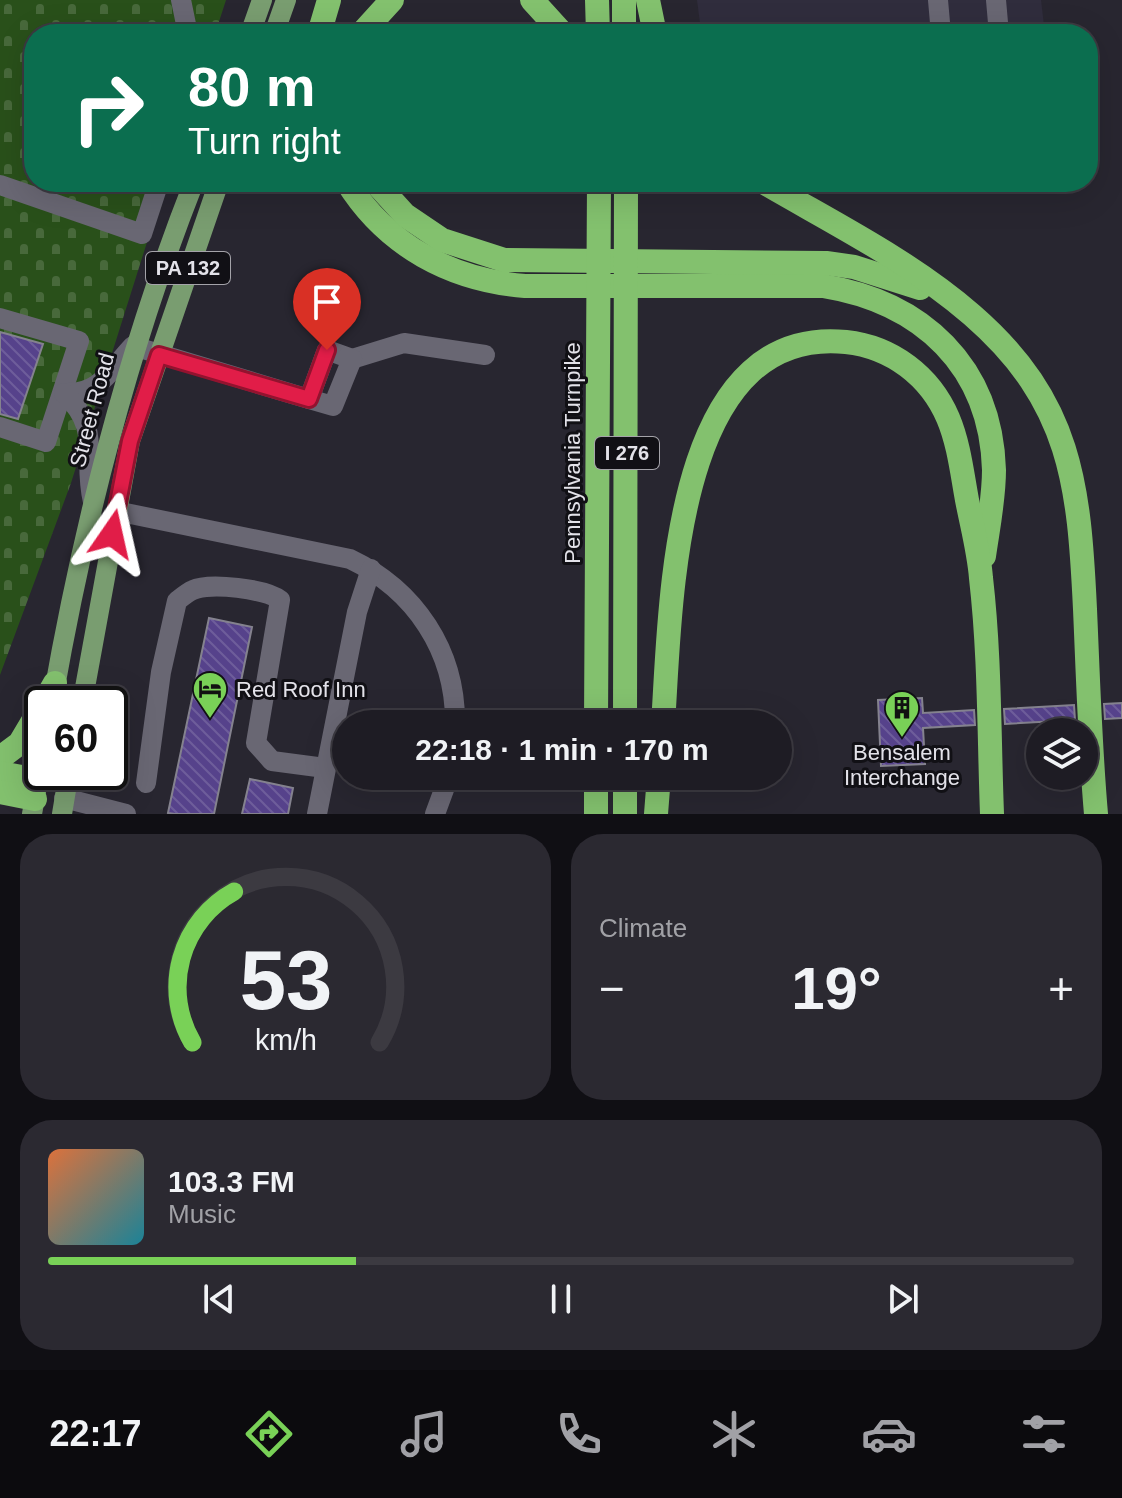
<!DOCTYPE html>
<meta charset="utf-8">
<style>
:root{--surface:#1e1c24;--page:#2b2931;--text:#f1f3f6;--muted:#a1a1a6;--line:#3c3a41;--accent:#79d157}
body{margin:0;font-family:Arial,sans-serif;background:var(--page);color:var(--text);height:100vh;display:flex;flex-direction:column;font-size:30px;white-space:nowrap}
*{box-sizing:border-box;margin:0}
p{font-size:26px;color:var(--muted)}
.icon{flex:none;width:44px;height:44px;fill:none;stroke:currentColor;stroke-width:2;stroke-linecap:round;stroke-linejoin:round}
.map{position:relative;height:814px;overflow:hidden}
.panel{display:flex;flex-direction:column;gap:20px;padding:20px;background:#100f14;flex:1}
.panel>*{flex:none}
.banner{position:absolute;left:24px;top:24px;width:1074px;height:168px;border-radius:32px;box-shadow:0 8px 32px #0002,0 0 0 2px var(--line);background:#0b6e4f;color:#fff;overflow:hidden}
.tools{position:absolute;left:1026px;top:718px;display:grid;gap:16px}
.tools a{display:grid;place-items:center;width:72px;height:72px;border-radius:50%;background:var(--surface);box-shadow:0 8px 32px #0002,0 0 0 2px var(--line);font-size:40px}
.speed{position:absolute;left:24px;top:686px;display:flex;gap:16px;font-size:40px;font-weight:700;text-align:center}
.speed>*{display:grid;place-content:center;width:104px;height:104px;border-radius:50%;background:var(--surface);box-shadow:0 8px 32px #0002,0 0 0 2px var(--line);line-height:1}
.speed .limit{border:4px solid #111;border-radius:12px;background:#fff;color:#111}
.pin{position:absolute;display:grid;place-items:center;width:68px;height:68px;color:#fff;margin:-82px -34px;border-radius:50% 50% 50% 0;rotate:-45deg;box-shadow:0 0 8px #0007}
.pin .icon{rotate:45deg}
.me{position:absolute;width:88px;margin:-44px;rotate:11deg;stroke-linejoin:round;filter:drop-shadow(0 0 6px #0008)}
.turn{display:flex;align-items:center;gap:28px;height:168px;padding:0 32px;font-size:36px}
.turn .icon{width:104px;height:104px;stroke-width:2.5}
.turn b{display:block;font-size:56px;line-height:68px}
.big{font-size:60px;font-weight:800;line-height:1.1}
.panel .widget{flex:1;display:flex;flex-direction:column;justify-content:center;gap:12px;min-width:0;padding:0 28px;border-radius:32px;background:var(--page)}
.panel .dial{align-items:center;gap:0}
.dial svg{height:208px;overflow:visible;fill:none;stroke:var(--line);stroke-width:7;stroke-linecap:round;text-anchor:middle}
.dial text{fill:var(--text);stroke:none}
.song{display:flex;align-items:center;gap:24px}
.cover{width:96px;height:96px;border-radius:12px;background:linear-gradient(135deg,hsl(20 70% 55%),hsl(190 70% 35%))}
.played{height:8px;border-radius:4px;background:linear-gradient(90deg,var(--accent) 30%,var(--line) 30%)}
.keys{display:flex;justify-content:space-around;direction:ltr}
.heat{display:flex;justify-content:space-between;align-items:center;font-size:44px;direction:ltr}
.panel .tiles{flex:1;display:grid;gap:20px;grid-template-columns:1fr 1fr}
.widget:last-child{grid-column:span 2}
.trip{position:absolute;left:332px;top:710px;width:460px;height:80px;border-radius:40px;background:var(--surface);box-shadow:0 8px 32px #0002,0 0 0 2px var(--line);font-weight:800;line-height:80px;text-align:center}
.tab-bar{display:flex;height:128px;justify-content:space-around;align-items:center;background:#0c0b0e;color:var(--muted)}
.tab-bar .icon{width:56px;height:56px}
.tab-bar .on{color:var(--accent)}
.tab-bar b{font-size:36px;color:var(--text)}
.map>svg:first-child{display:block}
</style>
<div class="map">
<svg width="1122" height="814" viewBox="0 0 1122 814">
<defs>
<pattern id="cemetery-stones" width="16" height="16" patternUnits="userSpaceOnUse" patternTransform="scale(2)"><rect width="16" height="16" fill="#29501a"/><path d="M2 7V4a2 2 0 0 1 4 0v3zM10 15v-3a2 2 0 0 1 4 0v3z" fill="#48693b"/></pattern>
<pattern id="building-back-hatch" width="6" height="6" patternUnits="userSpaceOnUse" patternTransform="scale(2)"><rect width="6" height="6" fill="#56428b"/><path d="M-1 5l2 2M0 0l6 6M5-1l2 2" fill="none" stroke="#6e5d9b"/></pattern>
</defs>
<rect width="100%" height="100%" fill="#282630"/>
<path fill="#302d3d" d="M697 0H1041L1045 34H725L700 23Z"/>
<path fill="url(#cemetery-stones)" d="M0 0H226L215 34H34V182H166L71 483 0 675Z"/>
<g fill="url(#building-back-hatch)" stroke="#84828e" stroke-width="2">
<path d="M0 332 43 344 18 419 0 414Z"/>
<path d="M209 618 252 627 214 814H175L168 813Z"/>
<path d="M922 698 923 713 974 710 975 725 923 728 925 764 881 766 878 700Z"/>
<path d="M1122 703V718L1105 719 1104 704Z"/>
<path d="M1074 705 1075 720 1005 724 1004 709Z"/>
<path d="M250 779 293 788 288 814H242Z"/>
</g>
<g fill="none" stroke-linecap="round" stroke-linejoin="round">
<g stroke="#696773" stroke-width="20">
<path d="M181 0 188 34"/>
<path d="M938 0 941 34"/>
<path d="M996 0 999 34"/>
<path d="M0 185 142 234 159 182"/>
<path d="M0 318 79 341 46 442 0 427"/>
<path d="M352 359 404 343 485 355"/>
<path d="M64 393C100 395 110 370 133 346L309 399 333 406 352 359 327 350 309 399"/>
<path d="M64 393C103 430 82 456 93 502"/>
<path d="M116 511 350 559C415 590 456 651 455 724"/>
<path d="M146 783 161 672 177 601C182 597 188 592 193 590 209 582 267 589 280 600L256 743 272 761 325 768"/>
<path d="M64 798 126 814"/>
<path d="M317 814 357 612 371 569"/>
<path d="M435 814 449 776"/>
</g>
<g stroke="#799d70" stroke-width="20">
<path d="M250 34 262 0"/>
<path d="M274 34 286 0"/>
<path d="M53 698C84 521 128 349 194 182"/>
<path d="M82 704 130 441 219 182"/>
<path d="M32 814 42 758"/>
<path d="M62 814 69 772"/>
</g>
<g stroke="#83c16e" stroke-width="24">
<path d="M532 0 563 34"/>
<path d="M597 0 598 34"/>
<path d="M624 0V34"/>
<path d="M648 0 655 34"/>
<path d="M319 34 329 0"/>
<path d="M361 34 392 0"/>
<path d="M347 182C387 246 451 280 525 286H823C922 302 991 366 994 470 994 499 988 528 984 556"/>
<path d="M375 182 405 215 442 240 504 260 826 263 854 267 920 288"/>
<path d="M763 182C833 223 910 261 972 315 1072 402 1079 485 1085 609 1088 677 1090 746 1096 814"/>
<path d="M43 704 55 683"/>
<path d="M596 724 599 182"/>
<path d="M625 724 626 182"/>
<path d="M663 724C671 610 670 324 846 342 892 347 930 376 948 418 959 444 962 473 967 500 972 526 979 552 981 578 990 656 989 736 992 814"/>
<path d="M0 758 20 743 42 706"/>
<path d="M0 773 38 780"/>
<path d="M0 792 35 799"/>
<path d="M596 814V776"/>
<path d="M625 814V776"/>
<path d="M656 814 659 776"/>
</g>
</g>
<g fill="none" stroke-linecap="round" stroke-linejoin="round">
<defs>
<path id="route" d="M112 534 130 441 159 355 309 399 327 350"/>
</defs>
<use href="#route" stroke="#92132f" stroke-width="20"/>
<use href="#route" stroke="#e11d48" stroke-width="14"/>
</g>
<defs>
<symbol id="hotel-pin" viewBox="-11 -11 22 30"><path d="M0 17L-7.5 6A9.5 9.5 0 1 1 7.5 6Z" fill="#79d157" stroke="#111015"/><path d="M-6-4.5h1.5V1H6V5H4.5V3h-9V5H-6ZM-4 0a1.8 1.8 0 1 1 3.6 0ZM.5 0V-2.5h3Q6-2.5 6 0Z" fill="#111"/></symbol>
<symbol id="building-pin" viewBox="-11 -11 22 30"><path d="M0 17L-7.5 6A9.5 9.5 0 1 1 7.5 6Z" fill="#79d157" stroke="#111015"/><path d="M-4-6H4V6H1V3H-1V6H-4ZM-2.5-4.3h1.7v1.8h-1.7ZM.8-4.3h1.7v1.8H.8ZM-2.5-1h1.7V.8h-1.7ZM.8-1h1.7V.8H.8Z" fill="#111"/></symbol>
</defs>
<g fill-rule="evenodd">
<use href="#hotel-pin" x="190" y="669" width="40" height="54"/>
<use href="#building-pin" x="882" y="688" width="40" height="54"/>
</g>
<g text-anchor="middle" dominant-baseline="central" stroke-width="6" stroke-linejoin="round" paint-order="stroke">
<g fill="#111015" stroke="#a4a3a9" stroke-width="2">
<rect x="146" y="252" width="84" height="32" rx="6"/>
<rect x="595" y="437" width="64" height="32" rx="6"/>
</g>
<g font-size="20" font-weight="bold" fill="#e3e2e9">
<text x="188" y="268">PA 132</text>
<text x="627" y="453">I 276</text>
</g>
<g font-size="22" fill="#e3e2e9" stroke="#111015">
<text transform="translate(92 410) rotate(-75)">Street Road</text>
<text transform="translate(572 453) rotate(-90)">Pennsylvania Turnpike</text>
</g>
<g font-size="22" fill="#e3e2e9" stroke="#111015" text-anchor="start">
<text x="236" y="689">Red Roof Inn</text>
<text x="902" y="752" text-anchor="middle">Bensalem<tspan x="902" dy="25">Interchange</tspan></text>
</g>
</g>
</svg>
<div class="tools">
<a><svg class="icon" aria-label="layers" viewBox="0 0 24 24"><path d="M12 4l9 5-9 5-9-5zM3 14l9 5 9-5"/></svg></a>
</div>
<div class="speed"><div class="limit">60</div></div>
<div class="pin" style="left:327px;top:350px;background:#d93025"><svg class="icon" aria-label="arrive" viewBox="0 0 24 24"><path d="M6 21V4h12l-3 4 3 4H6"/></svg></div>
<svg class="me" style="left:112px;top:534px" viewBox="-20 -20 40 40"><path d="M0-17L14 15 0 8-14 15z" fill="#e11d48" stroke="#fff" stroke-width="4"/></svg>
<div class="trip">22:18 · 1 min · 170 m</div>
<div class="banner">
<div class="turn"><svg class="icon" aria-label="right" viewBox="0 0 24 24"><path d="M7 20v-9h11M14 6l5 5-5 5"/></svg><div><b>80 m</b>Turn right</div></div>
</div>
</div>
<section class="panel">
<div class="tiles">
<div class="widget dial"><svg viewBox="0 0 100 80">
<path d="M14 69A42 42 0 1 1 86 69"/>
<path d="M14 69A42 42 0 0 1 30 11" stroke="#79d157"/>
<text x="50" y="56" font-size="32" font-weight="700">53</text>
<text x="50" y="72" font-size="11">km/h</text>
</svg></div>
<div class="widget"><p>Climate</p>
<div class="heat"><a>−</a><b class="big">19°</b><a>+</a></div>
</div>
<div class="widget">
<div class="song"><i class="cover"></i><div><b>103.3 FM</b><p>Music</p></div></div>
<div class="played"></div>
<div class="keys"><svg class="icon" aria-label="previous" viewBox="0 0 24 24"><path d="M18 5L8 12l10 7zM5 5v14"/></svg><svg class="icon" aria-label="pause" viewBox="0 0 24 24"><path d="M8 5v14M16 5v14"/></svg><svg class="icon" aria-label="next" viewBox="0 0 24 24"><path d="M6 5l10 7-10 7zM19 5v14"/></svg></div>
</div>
</div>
</section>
<nav class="tab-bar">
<b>22:17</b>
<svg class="icon on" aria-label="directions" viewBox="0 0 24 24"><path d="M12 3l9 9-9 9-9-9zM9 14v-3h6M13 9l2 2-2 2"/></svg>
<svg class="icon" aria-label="music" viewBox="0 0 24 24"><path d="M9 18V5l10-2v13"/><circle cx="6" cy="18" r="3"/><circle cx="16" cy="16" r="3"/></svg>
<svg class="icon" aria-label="phone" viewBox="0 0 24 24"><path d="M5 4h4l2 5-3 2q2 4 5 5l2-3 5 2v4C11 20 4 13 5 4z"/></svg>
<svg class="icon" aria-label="climate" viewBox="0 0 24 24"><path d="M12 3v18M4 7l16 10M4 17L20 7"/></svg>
<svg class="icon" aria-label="car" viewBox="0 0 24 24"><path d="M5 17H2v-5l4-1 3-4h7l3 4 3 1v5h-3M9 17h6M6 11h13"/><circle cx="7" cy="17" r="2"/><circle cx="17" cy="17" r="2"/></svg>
<svg class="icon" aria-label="filters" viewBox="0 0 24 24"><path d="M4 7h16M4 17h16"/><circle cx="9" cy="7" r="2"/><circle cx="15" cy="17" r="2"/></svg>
</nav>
